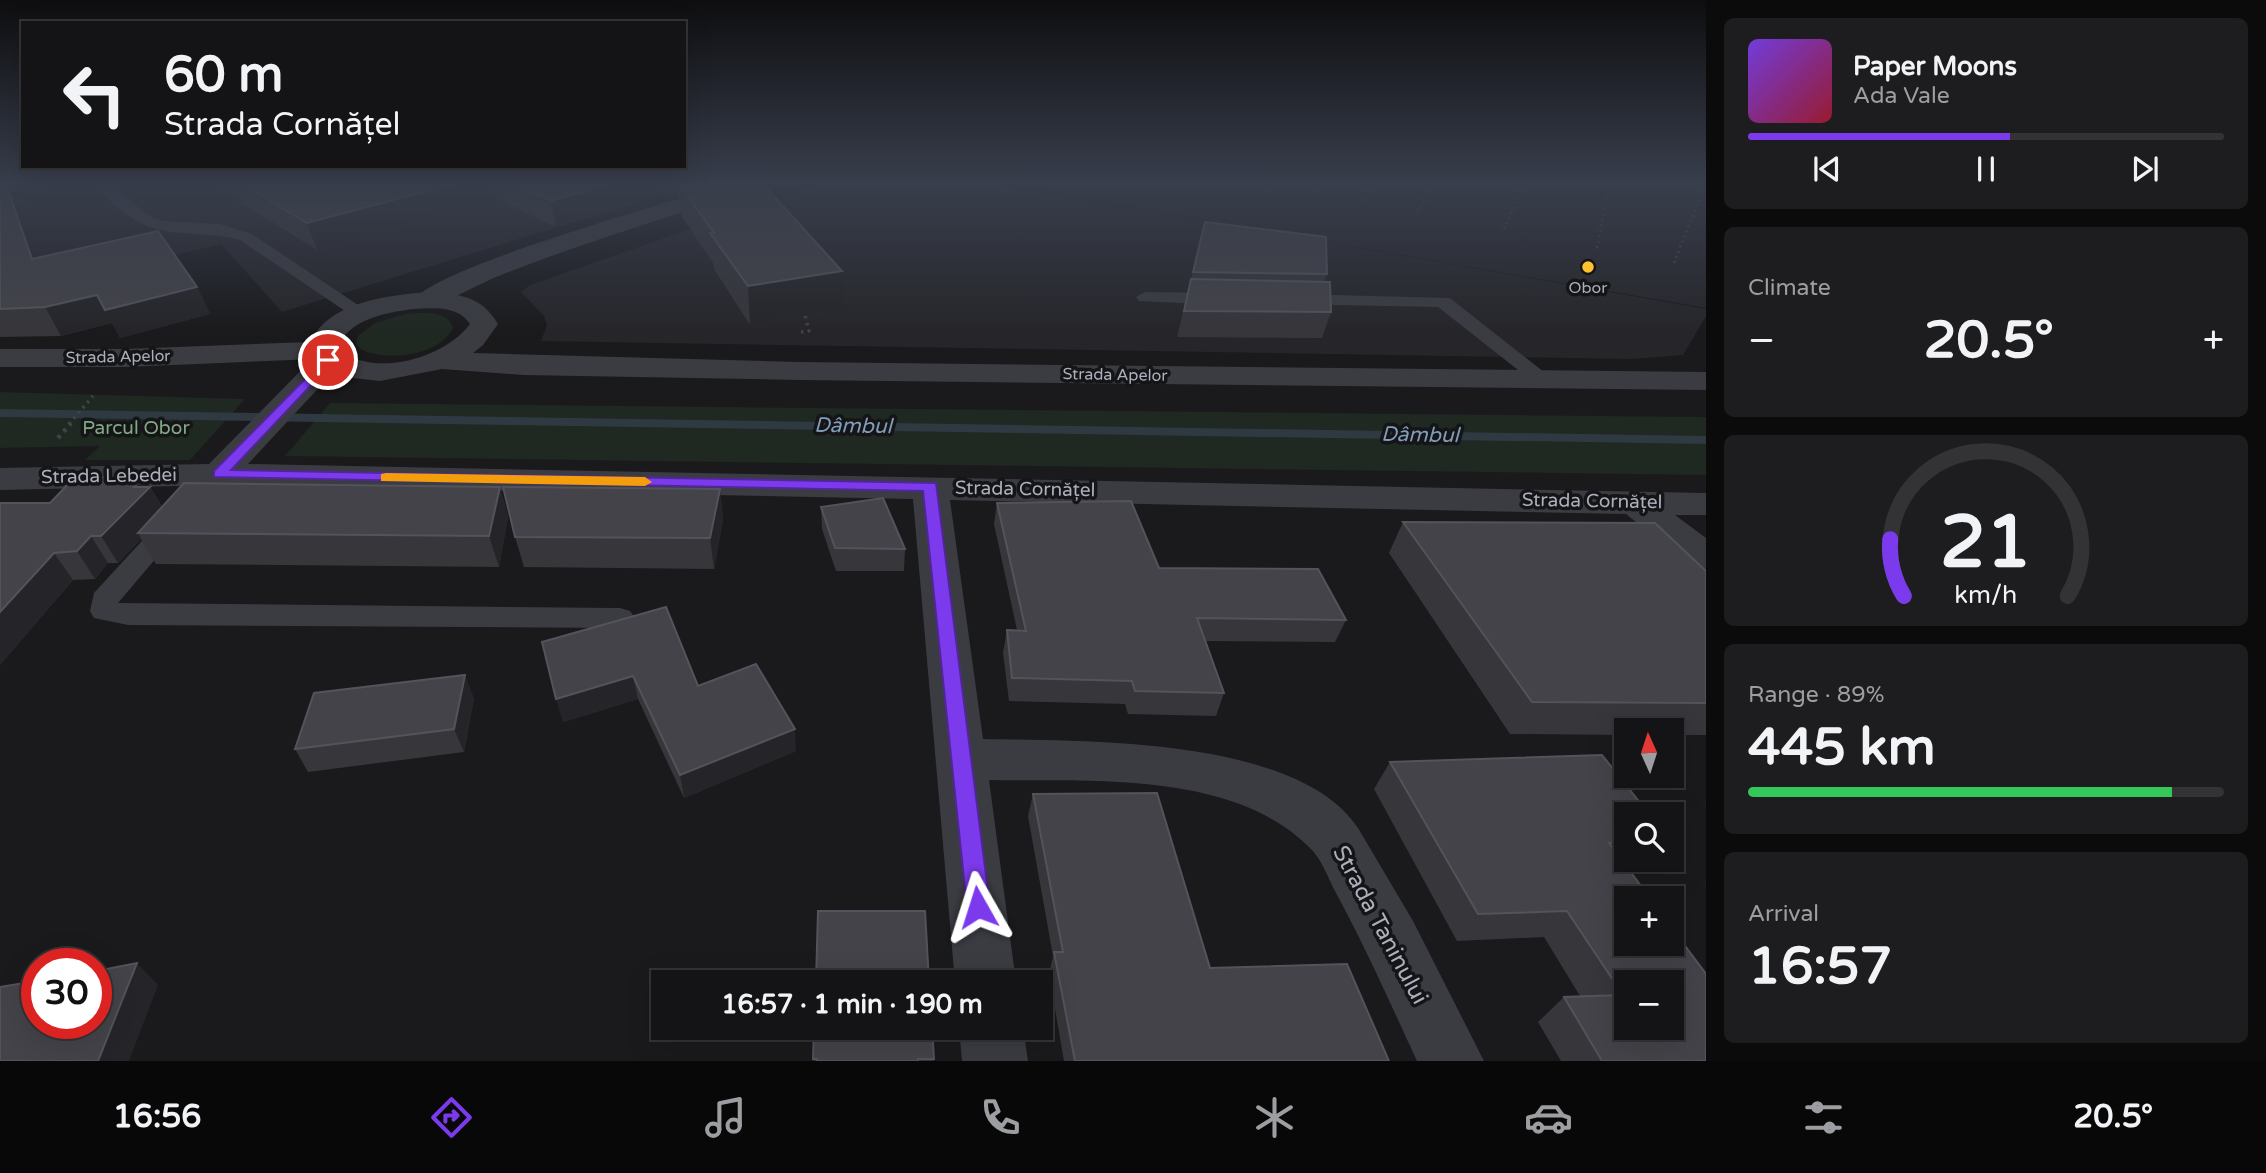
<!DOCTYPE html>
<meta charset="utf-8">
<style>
:root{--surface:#141416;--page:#1d1d1f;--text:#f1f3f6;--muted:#9d9ea1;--line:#333335;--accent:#7c3aed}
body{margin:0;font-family:"Varela Round",sans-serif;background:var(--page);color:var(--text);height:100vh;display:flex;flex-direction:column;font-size:26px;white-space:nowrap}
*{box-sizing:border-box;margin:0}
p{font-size:23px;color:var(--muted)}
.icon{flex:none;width:38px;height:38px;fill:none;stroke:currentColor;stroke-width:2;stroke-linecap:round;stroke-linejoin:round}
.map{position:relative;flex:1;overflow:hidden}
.side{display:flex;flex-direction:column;gap:18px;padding:18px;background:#0b0b0c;width:560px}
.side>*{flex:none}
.banner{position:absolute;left:21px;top:21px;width:665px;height:147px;border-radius:0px;box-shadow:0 7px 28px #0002,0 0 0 2px var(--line);background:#141416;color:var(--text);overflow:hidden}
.needle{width:46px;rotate:357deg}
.buttons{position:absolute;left:1614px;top:718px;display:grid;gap:14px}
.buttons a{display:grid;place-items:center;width:70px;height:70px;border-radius:0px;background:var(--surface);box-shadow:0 7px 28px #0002,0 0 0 2px var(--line);font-size:35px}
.speed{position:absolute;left:21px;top:948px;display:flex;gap:14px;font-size:35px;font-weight:700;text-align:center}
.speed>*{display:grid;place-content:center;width:91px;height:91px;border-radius:50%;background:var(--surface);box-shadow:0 7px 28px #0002,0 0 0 2px var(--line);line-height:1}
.speed .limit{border:10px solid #d22;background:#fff;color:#111}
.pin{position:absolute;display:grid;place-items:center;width:60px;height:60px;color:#fff;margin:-30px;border:4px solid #fff;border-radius:50%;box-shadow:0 2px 7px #0007}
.me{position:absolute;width:77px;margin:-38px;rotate:354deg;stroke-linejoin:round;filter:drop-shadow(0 0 5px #0008)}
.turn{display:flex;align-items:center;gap:24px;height:147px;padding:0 28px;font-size:32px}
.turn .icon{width:91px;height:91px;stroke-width:2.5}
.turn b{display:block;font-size:49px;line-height:60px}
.big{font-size:52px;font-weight:700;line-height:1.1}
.side .card{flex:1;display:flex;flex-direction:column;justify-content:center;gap:10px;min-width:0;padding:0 24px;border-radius:10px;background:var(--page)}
.side .dial{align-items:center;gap:0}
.dial svg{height:182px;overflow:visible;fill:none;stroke:var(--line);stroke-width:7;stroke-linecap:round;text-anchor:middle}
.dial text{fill:var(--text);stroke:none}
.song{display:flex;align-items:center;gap:21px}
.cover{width:84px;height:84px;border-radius:10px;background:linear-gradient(135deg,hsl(260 70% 55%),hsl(350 70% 35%))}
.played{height:7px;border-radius:4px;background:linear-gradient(90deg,var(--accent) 55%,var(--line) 55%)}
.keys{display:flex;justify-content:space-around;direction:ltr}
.heat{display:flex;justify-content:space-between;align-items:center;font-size:38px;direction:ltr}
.charge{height:10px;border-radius:5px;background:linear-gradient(90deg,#34c759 89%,var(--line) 0)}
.trip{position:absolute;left:651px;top:970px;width:402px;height:70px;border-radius:0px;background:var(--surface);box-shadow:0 7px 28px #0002,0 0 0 2px var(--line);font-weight:700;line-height:70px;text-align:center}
.tabs{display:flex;height:112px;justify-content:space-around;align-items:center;background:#080809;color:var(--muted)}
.tabs .icon{width:49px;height:49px}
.tabs .on{color:var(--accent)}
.tabs b{font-size:32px;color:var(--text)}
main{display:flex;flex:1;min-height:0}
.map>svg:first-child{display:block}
</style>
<main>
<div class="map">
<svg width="1706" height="1061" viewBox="0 0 1706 1061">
<rect width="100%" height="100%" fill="#1a1a1d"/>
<g fill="#26262a">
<path d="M0 184H697L282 312 221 244 47 286 18 204Z"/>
<path d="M820 184H995L1706 309V316L1683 355 1632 359 541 341 547 325 544 316 521 292 530 285Z"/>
<path d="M1003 184H1706V308L1235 226Z"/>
</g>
<g fill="#1f2821">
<path d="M405 314C420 313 448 309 453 328 438 357 386 362 360 349L356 343 358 336 375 323Z"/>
<path d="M0 392 245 399 190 460H85L100 446 0 448Z"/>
<path d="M330 403 1706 417V475L285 456Z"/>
</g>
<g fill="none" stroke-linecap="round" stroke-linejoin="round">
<path fill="#2e3942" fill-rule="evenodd" d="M0 409 1706 436V444L0 417Z"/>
<g stroke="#414349" stroke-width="2.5" stroke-dasharray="2 3.5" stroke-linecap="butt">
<path d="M1317 192 1324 184"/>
<path d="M1362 201 1374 184"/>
<path d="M1418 212 1432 184"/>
<path d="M1504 229 1524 184"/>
<path d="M1597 248 1610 184"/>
<path d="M1674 263 1705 184"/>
</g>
<g stroke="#414349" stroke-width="3.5" stroke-dasharray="2.5 4.5" stroke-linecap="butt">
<path d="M801 332 809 331 805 315"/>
<path d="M69 424 93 396"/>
</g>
<path stroke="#414349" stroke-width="4.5" stroke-dasharray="3.5 5" stroke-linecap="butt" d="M58 438 71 423"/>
<g fill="#3b3c42" fill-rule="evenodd">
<path d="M94 184H109L151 217 164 221 220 224 252 234 370 313 368 317H354L240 240C213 232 187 236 160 230 136 225 109 203 94 184Z"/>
<path d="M1145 292 1222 293 1231 299 1222 305 1139 301 1136 297Z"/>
<path d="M1295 294 1450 298 1554 380 1543 386 1536 384 1438 307 1288 304 1286 300 1288 296Z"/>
<path d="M172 516 181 518 185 524 118 603 620 608 630 611 635 618 630 625 620 628 128 625 94 618 90 611 94 593 163 518Z"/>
</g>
<g fill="#3b3c42" fill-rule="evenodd">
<path d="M729 184H760L756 188C670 217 581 243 496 277 476 285 436 310 417 306L414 300C436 267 677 200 729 184Z"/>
<path d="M328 351 339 354 343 360 339 366 248 464 1706 493V515H1675L1706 538V571L1692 567 1626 514 950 500 983 739C1082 741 1297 736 1358 828L1413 921 1484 1061H1417C1391 1005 1366 948 1336 893 1328 878 1322 859 1309 847 1231 770 1090 782 989 780L1016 982H955L913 499 219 485 0 490V468L209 464 317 354Z"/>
<path d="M959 1027H1023L1028 1061H962Z"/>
</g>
<path fill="#3b3c42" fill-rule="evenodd" d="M427 292C457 293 482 296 498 324L483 345 473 353 800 362 1706 372V390L800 380 524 375 442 369 380 381 345 377 325 369 314 359 125 367H0V349H125L310 342C330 301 387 296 427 292ZM413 309C432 308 458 305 470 324 444 359 372 379 337 348 349 319 384 313 413 309Z"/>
</g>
<g fill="#36363b">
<path d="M0 184 31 197 17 199 37 258 197 287 210 314 120 338 112 323 61 336 0 337Z"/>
<path d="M211 184H763L843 309 750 325 714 269 713 263 681 215 679 196 670 199 666 193 556 227 497 199 317 250Z"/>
<path d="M1205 222 1327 274 1324 282 1331 312 1322 338 1177 337Z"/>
<path d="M144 476 162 507 500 487 508 517 499 567 156 564 141 539 118 563H108L95 579 73 580 0 665V503H50Z"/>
<path d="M720 489 723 519 714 569 524 567 515 537Z"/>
<path d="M997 503 1159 568 1346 620 1335 642 1206 641 1224 693 1216 716 1128 714 1125 704 1009 701 1003 653 1007 630H1017L994 524Z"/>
<path d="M821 507 905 549 904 571H836L822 529Z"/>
<path d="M1403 522 1706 571V735H1671V730H1626V735L1510 734 1389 553Z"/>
<path d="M542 642 698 686 796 751 684 798 638 699 563 722Z"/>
<path d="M474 698 464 752 308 772 295 749Z"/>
<path d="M1390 762 1626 814V859H1654L1646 868 1628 869 1706 1061H1561L1538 1022 1564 997 1580 996 1544 937 1457 941 1374 789Z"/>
<path d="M1033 794 1210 968 1389 1061H1064L1049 974 1053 956 1028 816Z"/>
<path d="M932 1027 934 1061H813V1059Z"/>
</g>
<g fill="#252529">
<path d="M6 184H25L31 197 17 199 47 286 32 259Z"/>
<path d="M454 184H493L497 199 317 250 307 223Z"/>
<path d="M610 184H665L666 193 556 227 551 201Z"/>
<path d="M668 184H678L679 196 670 199Z"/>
<path d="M842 271 843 309 750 325 748 286Z"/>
<path d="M197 287 210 314 120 338 112 323 61 336 45 307 97 295Z"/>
<path d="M144 476 165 513 138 533 141 539 118 563 101 536 134 487Z"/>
<path d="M500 487 508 517 499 567 489 536Z"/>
<path d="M720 489 723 519 714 569 710 538Z"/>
<path d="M91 536 108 563 95 579 77 551Z"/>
<path d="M54 553 73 580 0 665V612Z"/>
<path d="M465 675 474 698 464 752 454 729Z"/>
<path d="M633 676 638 699 563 722 556 699Z"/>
<path d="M795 729 796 751 684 798 680 775Z"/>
<path d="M137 963 158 985 129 1061H98Z"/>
</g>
<g fill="#434349" stroke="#53545b" stroke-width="2" fill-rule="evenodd">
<path d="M0 184H6L32 259 158 231 197 287 105 310 97 295 45 307 0 309Z"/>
<path d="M241 184H454L307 223Z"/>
<path d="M513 184H610L551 201Z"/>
<path d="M679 184H763L842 271 748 286 710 233H714Z"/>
<path d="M1205 222 1326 237 1327 274 1193 272Z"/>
<path d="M1191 279 1330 282 1331 312 1184 311Z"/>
<path d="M144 476 134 487H150L101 536H91L77 551 54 553 0 612V503H50L74 478Z"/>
<path d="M184 483 500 487 489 536 138 533Z"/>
<path d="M503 487 720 489 710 538 515 537Z"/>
<path d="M883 498 905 549 835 548 821 507Z"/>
<path d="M1131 501 1159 568 1318 569 1346 620 1197 618 1224 693 1135 691 1132 681 1012 678 1007 630 1026 631 997 503Z"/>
<path d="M1403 522 1655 523 1706 571V703L1532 702Z"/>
<path d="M666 607 698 686 756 664 795 729 680 775 633 676 556 699 542 642Z"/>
<path d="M465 675 454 729 295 749 314 693Z"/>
<path d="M1602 755 1649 814H1626V842L1609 843 1650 898H1626V943H1671V927L1706 974V1061H1602L1564 997 1623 995 1567 911 1478 914 1390 762ZM1626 982H1671V1027H1626Z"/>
<path d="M1157 793 1210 968 1347 964 1389 1061H1075L1054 952H1063L1033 794Z"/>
<path d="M818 911H925L929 982H816Z"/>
<path d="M137 963 98 1061H0V987L37 981V1024H96V971Z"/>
<path d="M814 1027H932L934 1059H918V1061H817V1059H813Z"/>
</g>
<linearGradient id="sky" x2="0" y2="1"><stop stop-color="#0e0e10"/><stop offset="0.55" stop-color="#383e4c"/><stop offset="1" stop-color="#383e4c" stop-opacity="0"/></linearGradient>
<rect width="1706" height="332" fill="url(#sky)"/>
<path fill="#7c3aed" stroke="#51269a" stroke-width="2" d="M328 356 332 358V363L231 470 936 483 990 907 987 915 978 918 970 915 967 907 923 491 214 477V471Z"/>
<path fill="#f59e0b" d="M386 473 645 477 652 482 645 486 381 481V474Z"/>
<circle fill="#ffc130" stroke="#151518" stroke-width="2.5" cx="1588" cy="267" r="7"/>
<g text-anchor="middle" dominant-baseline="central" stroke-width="7" stroke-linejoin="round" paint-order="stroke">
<g font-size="16" fill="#acb0bd" stroke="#151518">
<text x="1588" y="288">Obor</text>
</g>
<g font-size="16" fill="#acb0bd" stroke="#151518">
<text transform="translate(118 357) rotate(-1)">Strada Apelor</text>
<text transform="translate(1115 375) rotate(1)">Strada Apelor</text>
</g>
<g font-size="19" fill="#81a985" stroke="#151518">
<text x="136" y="428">Parcul Obor</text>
</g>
<g font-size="19" fill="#acb0bd" stroke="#151518">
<text transform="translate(109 476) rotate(-1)">Strada Lebedei</text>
<text transform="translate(1025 489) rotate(1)">Strada Cornățel</text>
<text transform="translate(1592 501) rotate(1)">Strada Cornățel</text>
</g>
<g font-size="21" font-style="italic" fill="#819dba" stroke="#151518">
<text transform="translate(853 426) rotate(1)">Dâmbul</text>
<text transform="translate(1420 435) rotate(1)">Dâmbul</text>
</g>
<g font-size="23" fill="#acb0bd" stroke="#151518">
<text transform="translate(1380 925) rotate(62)">Strada Taninului</text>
</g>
</g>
</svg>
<div class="buttons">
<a><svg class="needle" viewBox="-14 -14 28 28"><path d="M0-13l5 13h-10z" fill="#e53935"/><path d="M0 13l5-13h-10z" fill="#9d9ea1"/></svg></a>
<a><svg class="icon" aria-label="search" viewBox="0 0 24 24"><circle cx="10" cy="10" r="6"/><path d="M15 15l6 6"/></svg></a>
<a>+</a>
<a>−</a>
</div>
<div class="speed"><div class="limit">30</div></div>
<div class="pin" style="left:328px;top:360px;background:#d93025"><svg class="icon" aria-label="arrive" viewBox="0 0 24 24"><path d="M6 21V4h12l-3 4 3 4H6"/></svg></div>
<svg class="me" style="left:978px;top:907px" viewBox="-20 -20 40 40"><path d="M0-17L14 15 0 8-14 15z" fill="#7c3aed" stroke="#fff" stroke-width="4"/></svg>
<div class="trip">16:57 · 1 min · 190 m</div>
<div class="banner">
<div class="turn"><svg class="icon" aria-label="left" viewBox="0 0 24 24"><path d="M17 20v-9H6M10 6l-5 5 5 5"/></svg><div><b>60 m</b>Strada Cornățel</div></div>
</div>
</div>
<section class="side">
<div class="card">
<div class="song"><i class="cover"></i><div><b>Paper Moons</b><p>Ada Vale</p></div></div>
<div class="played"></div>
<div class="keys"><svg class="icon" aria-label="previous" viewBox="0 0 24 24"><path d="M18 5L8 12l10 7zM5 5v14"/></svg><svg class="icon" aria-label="pause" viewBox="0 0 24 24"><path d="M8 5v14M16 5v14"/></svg><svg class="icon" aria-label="next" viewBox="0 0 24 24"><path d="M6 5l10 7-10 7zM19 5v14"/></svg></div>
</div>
<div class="card"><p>Climate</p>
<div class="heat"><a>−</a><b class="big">20.5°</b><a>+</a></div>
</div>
<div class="card dial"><svg viewBox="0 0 100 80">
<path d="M14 69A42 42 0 1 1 86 69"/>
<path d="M14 69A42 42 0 0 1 8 44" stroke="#7c3aed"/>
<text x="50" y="56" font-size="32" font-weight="700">21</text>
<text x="50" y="72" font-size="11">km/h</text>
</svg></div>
<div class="card"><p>Range · 89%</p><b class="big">445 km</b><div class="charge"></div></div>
<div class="card"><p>Arrival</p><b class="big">16:57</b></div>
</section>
</main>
<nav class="tabs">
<b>16:56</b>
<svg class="icon on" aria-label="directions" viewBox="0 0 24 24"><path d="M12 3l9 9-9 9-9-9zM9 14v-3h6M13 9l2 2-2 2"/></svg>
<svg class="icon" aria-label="music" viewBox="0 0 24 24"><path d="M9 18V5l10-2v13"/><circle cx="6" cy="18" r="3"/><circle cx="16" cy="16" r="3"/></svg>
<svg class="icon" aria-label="phone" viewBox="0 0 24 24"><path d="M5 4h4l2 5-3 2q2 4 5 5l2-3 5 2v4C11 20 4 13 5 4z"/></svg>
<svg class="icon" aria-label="climate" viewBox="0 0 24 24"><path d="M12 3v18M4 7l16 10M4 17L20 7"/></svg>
<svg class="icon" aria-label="car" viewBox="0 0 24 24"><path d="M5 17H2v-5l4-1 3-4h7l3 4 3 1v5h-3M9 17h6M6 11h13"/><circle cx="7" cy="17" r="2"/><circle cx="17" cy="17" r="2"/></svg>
<svg class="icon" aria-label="filters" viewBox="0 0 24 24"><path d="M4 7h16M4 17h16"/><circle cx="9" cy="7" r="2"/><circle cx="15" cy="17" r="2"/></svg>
<b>20.5°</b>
</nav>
